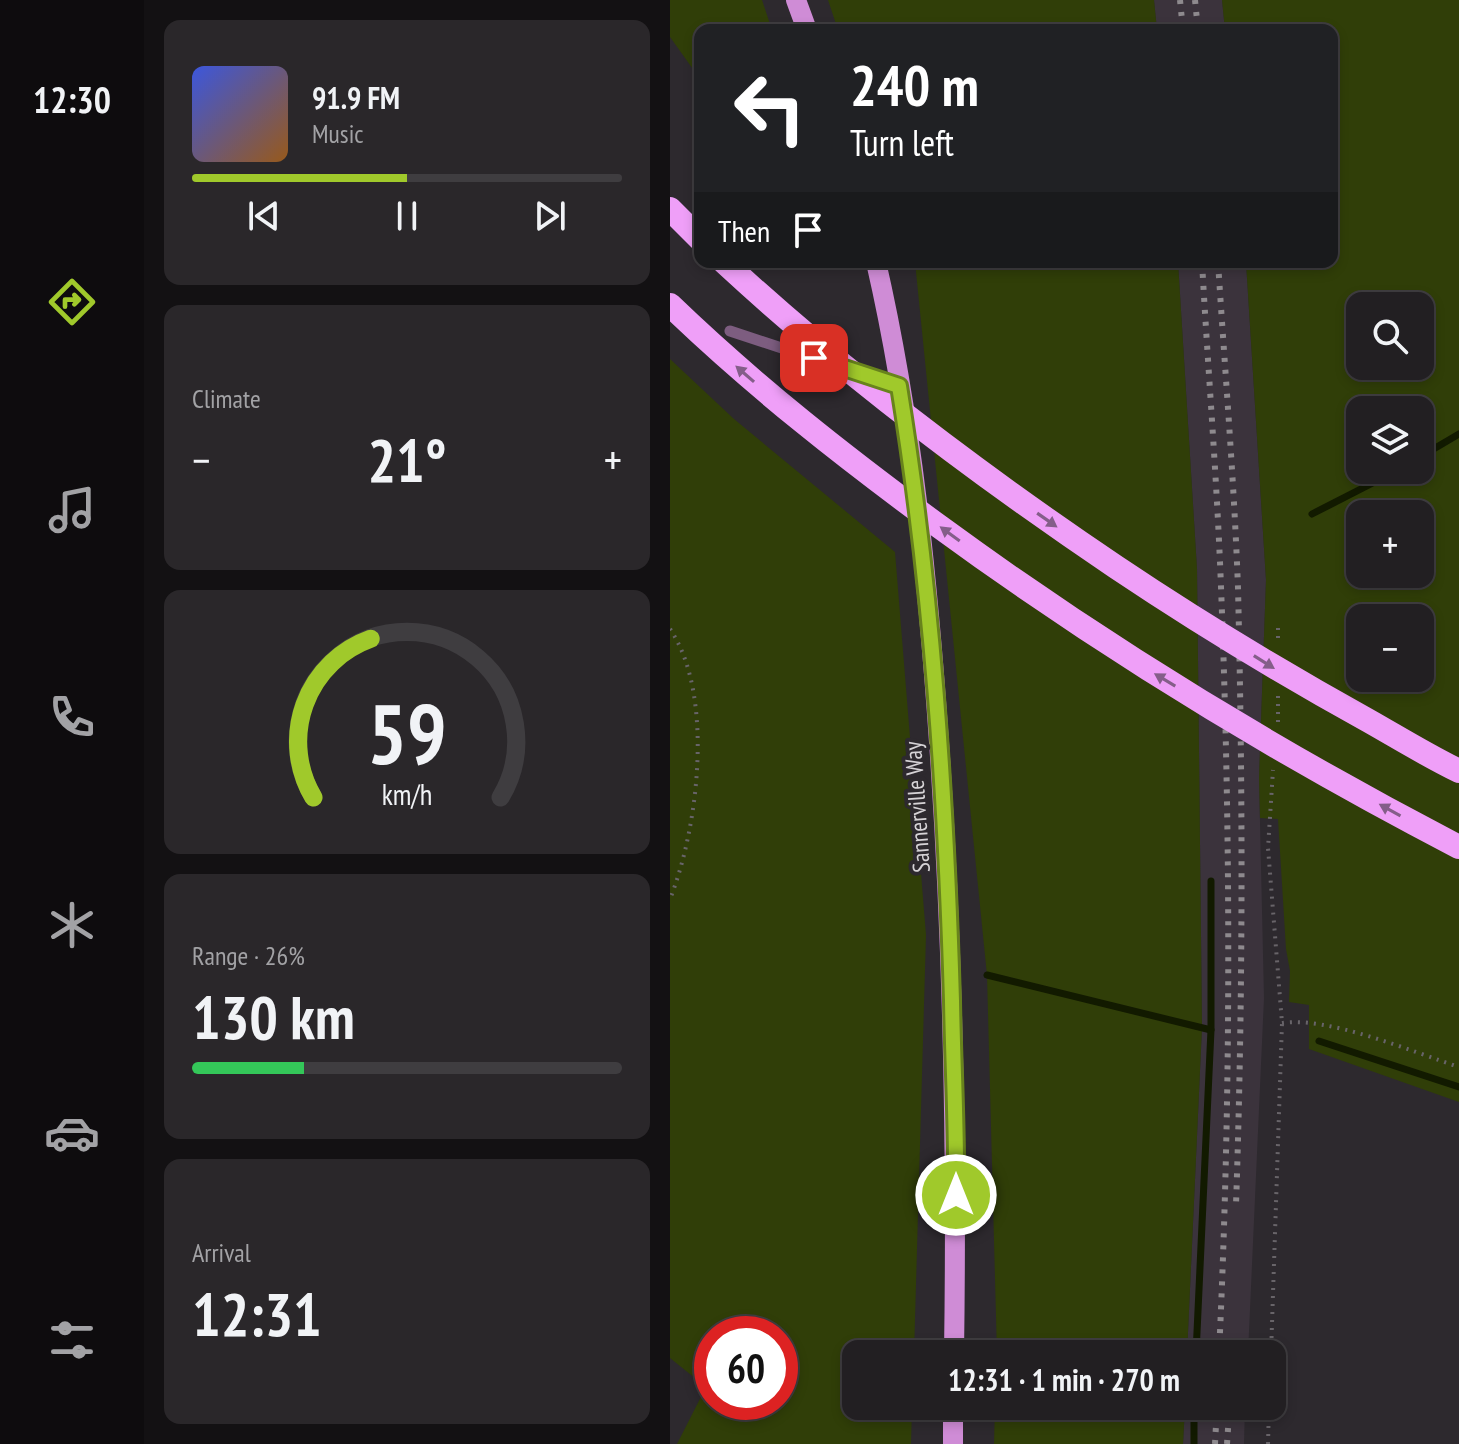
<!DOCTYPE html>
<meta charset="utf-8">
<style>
:root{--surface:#221f22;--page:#2a272a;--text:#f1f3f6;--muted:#a2a2a5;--line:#3f3d40;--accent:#a0c92b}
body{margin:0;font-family:"PT Sans Narrow",sans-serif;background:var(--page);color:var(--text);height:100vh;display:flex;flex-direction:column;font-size:30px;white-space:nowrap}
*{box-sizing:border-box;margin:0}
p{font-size:26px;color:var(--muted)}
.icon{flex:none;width:44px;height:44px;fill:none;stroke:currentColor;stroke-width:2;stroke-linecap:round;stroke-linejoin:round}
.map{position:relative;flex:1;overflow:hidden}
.sheet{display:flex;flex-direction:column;gap:20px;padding:20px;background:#131113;width:526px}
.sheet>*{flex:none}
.guide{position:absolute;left:24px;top:24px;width:644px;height:244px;border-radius:16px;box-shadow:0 4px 12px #0003,0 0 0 2px var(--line);background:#202124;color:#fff;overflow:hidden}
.buttons{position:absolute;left:676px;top:292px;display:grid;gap:16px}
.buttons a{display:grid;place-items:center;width:88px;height:88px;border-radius:16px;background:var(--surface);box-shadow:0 4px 12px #0003,0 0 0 2px var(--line);font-size:40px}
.speed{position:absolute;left:24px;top:1316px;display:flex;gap:16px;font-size:40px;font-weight:700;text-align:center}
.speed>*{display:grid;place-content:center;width:104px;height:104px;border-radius:50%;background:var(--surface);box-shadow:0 4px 12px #0003,0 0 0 2px var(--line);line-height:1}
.speed .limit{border:12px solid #d22;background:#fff;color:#111}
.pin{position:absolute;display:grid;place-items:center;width:68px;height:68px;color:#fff;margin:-34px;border-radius:16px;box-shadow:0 4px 12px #0006}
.me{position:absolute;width:88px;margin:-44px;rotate:0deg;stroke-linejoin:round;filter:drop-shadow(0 0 6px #0008)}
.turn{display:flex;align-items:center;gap:28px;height:168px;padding:0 24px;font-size:36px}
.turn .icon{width:104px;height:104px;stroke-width:2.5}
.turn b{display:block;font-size:56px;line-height:68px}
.then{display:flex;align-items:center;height:76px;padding:0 24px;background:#0003;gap:16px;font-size:30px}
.big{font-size:60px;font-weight:700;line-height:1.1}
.sheet .card{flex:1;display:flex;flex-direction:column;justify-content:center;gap:12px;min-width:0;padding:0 28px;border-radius:16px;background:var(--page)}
.sheet .dial{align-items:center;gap:0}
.dial svg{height:208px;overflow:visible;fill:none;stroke:var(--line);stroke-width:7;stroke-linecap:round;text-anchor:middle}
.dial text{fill:var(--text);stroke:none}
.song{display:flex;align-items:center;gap:24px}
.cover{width:96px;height:96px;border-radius:12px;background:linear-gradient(135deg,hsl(230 70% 55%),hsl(30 70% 35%))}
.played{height:8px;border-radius:4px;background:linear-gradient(90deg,var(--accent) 50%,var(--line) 50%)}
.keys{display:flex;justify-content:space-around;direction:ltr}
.heat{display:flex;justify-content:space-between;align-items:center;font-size:44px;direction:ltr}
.charge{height:12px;border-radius:6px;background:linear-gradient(90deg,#34c759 26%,var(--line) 0)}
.trip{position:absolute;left:172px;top:1340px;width:444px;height:80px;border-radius:16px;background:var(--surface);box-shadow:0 4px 12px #0003,0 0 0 2px var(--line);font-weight:700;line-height:80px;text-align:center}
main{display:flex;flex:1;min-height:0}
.tab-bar{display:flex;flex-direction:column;width:144px;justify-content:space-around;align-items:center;background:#0e0c0e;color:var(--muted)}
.tab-bar .icon{width:56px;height:56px}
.tab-bar .active{color:var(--accent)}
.tab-bar b{font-size:36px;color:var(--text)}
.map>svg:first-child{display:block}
</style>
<main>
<nav class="tab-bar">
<b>12:30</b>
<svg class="icon active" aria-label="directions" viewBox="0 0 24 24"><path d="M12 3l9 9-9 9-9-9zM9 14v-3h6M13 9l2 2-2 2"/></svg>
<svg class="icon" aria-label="music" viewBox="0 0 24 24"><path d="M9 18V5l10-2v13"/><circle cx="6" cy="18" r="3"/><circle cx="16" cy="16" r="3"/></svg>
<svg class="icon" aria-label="phone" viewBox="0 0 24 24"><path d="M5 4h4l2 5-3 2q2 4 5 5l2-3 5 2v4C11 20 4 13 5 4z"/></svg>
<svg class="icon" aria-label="climate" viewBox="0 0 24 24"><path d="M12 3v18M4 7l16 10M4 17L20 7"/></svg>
<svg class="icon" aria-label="car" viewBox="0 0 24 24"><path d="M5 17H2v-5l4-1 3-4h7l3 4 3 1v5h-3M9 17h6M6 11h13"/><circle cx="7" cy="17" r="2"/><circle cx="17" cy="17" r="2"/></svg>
<svg class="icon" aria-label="filters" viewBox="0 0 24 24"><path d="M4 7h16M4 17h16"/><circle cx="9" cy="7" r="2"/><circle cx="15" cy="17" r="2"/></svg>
</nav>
<section class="sheet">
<div class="card">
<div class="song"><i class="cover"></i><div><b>91.9 FM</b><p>Music</p></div></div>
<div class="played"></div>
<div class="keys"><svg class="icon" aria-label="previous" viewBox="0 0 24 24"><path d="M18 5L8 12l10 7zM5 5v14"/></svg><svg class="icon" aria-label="pause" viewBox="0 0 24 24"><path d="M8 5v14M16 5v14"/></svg><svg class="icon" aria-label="next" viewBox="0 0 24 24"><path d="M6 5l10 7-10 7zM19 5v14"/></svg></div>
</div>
<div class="card"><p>Climate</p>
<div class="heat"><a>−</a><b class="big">21°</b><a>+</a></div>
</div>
<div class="card dial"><svg viewBox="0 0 100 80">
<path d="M14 69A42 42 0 1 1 86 69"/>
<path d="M14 69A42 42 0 0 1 36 8" stroke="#a0c92b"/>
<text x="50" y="56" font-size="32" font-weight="700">59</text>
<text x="50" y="72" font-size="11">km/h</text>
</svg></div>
<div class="card"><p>Range · 26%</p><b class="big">130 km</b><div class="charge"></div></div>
<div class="card"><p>Arrival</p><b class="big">12:31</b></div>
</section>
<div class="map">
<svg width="789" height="1444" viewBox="0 0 789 1444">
<rect width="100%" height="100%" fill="#2d292e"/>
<g fill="#3b333c">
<path d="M484 0H552L555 30H487Z"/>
<path d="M508 262H576L596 580 589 778 594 998 578 1354H517L532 1027 527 569Z"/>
<path d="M515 1406H575L574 1444H513Z"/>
</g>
<g fill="#303e08" fill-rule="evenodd">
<path d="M0 0H92L102 30H30V79L0 37Z"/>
<path d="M158 0H484L487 30H168Z"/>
<path d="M552 0H789V1102L639 1049V1005L619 1002 620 971 616 949 608 819 590 818 589 778 596 580 576 262H662V30H555ZM690 306H750V366H690ZM690 410H750V470H690ZM690 514H750V574H690ZM690 618H750V678H690Z"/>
<path d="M245 262H508L527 569 532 1027 517 1354H327L317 975Z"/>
<path d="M0 359 64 419 225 552 256 935 244 1354H186V1406H242L241 1444H7L36 1387 0 1358ZM110 1334V1402H42V1334Z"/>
<path d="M325 1406H515L513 1444H324Z"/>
</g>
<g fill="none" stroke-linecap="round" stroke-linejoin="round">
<g stroke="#121a00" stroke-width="7">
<path d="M750 457 789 434"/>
<path d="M642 514 728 470"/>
<path d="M317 975 541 1030"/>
<path d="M649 1041 789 1087"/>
<path d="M526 1354 541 1030V881"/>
<path d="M524 1444V1406"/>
</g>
<g stroke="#686469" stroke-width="4" stroke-dasharray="2 6" stroke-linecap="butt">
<path d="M608 628V642"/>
<path d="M0 629C45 695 28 829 0 899"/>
<path d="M608 722V695"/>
<path d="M612 1023C658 1016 743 1052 789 1067"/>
<path d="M601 1354 612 1023 598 848 603 770"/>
<path d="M598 1444 599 1406"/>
</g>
<g stroke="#7d5d80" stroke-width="11">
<path d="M60 331 160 364"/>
<path d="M196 375 229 386"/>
</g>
<g stroke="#cf8cd6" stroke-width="20">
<path d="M126 0 137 30"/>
<path d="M206 262C242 419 258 582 269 742 283 946 287 1150 284 1354"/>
<path d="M283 1444V1406"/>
</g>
<path stroke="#ef9ff8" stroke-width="24" d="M0 209 30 239"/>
<g stroke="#8e8a8e" stroke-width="6" stroke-dasharray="4 8" stroke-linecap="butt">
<path d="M510 0 513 30"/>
<path d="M525 0 528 30"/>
<path d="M532 262C538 370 547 479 551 587 561 843 561 1099 549 1354"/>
<path d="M548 262C555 371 564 479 568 588 573 794 573 1000 566 1205"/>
<path d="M545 1444 547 1406"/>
<path d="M557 1444 559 1414"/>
</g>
<g stroke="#ef9ff8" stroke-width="24">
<path d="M54 262C176 375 308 474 446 567 528 622 612 673 699 721 729 738 758 756 789 771"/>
<path d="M0 305C84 386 176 458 270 527 434 647 608 753 789 847"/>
</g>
</g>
<defs><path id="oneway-solid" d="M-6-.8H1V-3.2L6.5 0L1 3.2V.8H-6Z" transform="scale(2)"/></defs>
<g fill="#845e89">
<use href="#oneway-solid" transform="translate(75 374) rotate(-139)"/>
<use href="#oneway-solid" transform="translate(377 520) rotate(35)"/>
<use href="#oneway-solid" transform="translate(280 534) rotate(-144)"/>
<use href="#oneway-solid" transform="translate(594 662) rotate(32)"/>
<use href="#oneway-solid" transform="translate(495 680) rotate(-149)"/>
<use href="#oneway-solid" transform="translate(720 810) rotate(-151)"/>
</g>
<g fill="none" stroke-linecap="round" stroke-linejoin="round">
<defs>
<path id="route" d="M144 358 229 386C262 590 276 795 282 1001 283 1066 287 1130 286 1195"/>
</defs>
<use href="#route" stroke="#68831c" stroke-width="20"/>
<use href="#route" stroke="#a0c92b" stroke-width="14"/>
</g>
<g text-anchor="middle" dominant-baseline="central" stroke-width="8" stroke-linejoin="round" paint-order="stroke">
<g font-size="24" fill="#d6d3d6" stroke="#2d292e">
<text transform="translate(247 807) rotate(-94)">Sannerville Way</text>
</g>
</g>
</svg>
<div class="buttons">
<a><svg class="icon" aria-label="search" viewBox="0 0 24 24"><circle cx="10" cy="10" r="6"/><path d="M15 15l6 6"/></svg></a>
<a><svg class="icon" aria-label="layers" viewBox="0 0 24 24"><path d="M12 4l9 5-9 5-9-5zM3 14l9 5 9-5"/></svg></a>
<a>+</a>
<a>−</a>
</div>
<div class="speed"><div class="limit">60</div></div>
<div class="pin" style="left:144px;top:358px;background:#d93025"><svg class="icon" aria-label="arrive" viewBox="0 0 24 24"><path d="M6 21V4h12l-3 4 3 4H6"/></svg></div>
<svg class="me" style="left:286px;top:1195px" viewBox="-20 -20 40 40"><circle r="17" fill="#a0c92b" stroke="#fff" stroke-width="3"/><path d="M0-11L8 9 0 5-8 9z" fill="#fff"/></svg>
<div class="trip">12:31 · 1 min · 270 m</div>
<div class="guide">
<div class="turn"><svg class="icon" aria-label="left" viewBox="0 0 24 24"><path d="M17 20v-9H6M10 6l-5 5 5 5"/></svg><div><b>240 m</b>Turn left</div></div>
<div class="then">Then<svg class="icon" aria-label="arrive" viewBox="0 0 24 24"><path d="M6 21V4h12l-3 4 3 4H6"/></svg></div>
</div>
</div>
</main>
